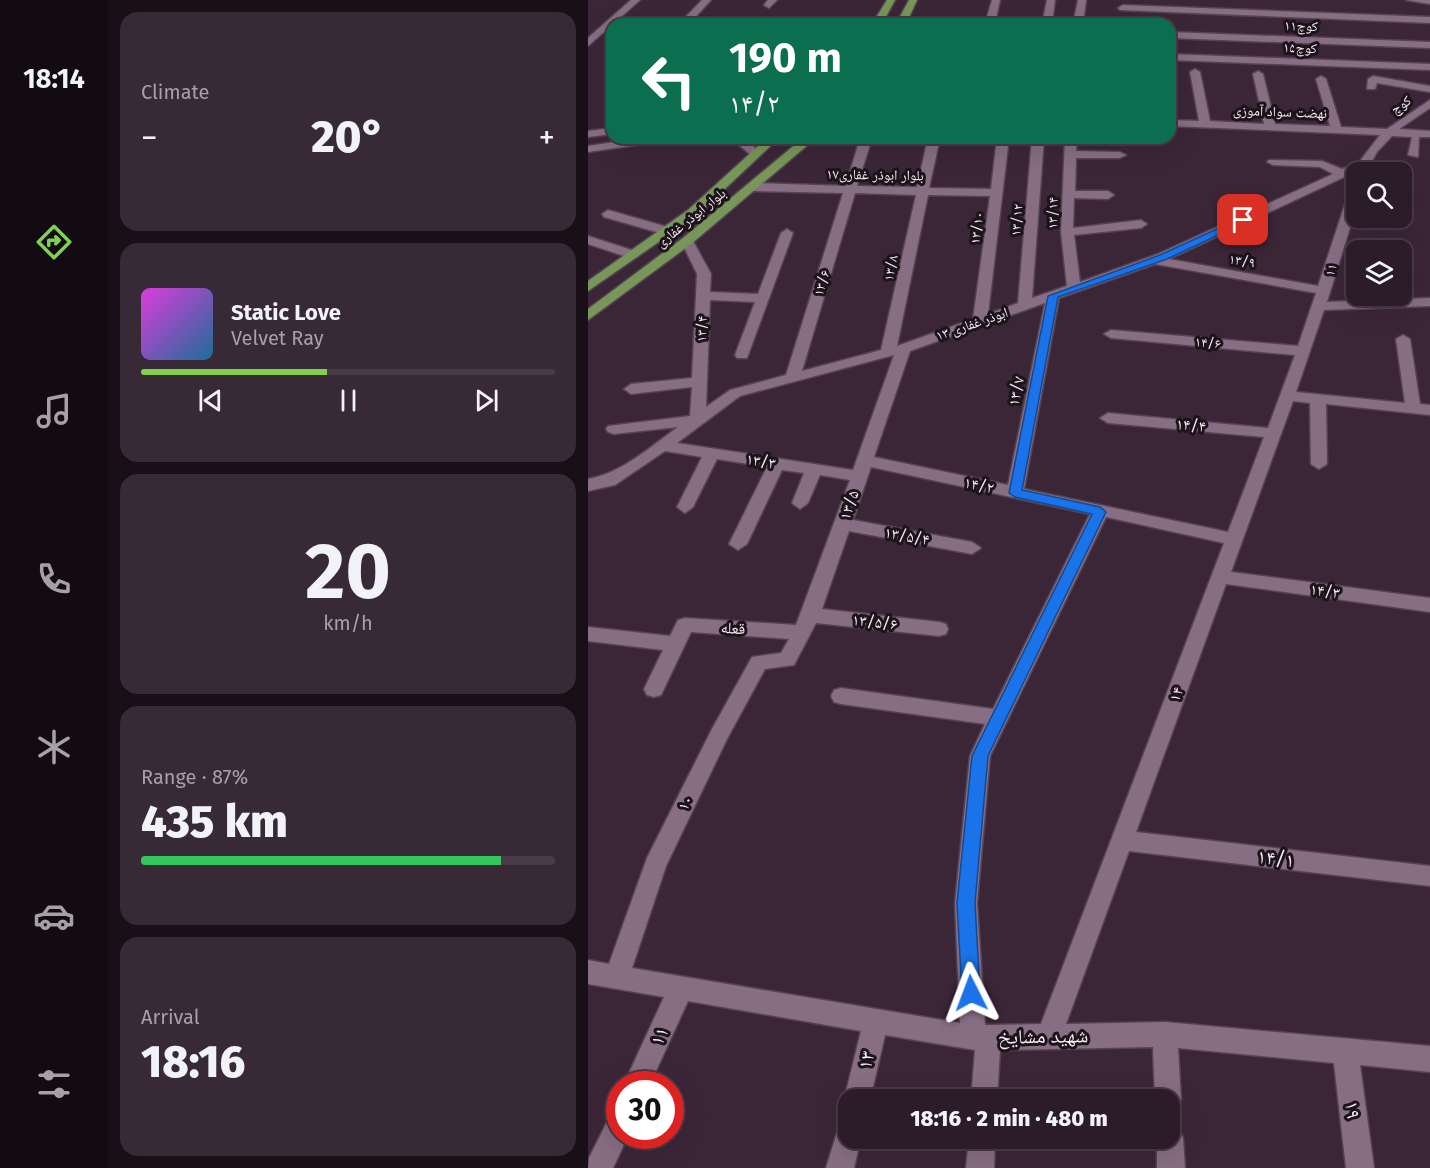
<!DOCTYPE html>
<meta charset="utf-8">
<style>
:root{--surface:#2c1c2a;--page:#382936;--text:#f1f3f6;--muted:#a6a1a8;--line:#483a47;--accent:#82d050}
body{margin:0;font-family:"Fira Sans","Noto Naskh Arabic",sans-serif;background:var(--page);color:var(--text);height:100vh;display:flex;flex-direction:column;font-size:22px;white-space:nowrap}
*{box-sizing:border-box;margin:0}
p{font-size:20px;color:var(--muted)}
.icon{flex:none;width:33px;height:33px;fill:none;stroke:currentColor;stroke-width:2;stroke-linecap:round;stroke-linejoin:round}
.map{position:relative;flex:1;overflow:hidden}
.panel{display:flex;flex-direction:column;gap:12px;padding:12px;background:#180f17;width:480px}
.panel>*{flex:none}
.banner{position:absolute;left:18px;top:18px;width:570px;height:126px;border-radius:18px;box-shadow:0 6px 24px #0002,0 0 0 2px var(--line);background:#0b6e4f;color:#fff;overflow:hidden}
.controls{position:absolute;left:758px;top:162px;display:grid;gap:12px}
.controls a{display:grid;place-items:center;width:66px;height:66px;border-radius:12px;background:var(--surface);box-shadow:0 6px 24px #0002,0 0 0 2px var(--line);font-size:30px}
.speed{position:absolute;left:18px;top:1071px;display:flex;gap:12px;font-size:30px;font-weight:700;text-align:center}
.speed>*{display:grid;place-content:center;width:78px;height:78px;border-radius:50%;background:var(--surface);box-shadow:0 6px 24px #0002,0 0 0 2px var(--line);line-height:1}
.speed .limit{border:9px solid #d22;background:#fff;color:#111}
.pin{position:absolute;display:grid;place-items:center;width:51px;height:51px;color:#fff;margin:-26px;border-radius:12px;box-shadow:0 3px 9px #0006}
.me{position:absolute;width:66px;margin:-33px;rotate:357deg;stroke-linejoin:round;filter:drop-shadow(0 0 4px #0008)}
.turn{display:flex;align-items:center;gap:21px;height:126px;padding:0 24px;font-size:27px}
.turn .icon{width:78px;height:78px;stroke-width:2.5}
.turn b{display:block;font-size:42px;line-height:51px}
.big{font-size:45px;font-weight:800;line-height:1.1}
.panel .widget{flex:1;display:flex;flex-direction:column;justify-content:center;gap:9px;min-width:0;padding:0 21px;border-radius:18px;background:var(--page)}
.panel .dial{align-items:center;gap:0}
.dial b{font-size:78px;line-height:1}
.song{display:flex;align-items:center;gap:18px}
.cover{width:72px;height:72px;border-radius:9px;background:linear-gradient(135deg,hsl(300 70% 55%),hsl(200 70% 35%))}
.played{height:6px;border-radius:3px;background:linear-gradient(90deg,var(--accent) 45%,var(--line) 45%)}
.keys{display:flex;justify-content:space-around;direction:ltr}
.heat{display:flex;justify-content:space-between;align-items:center;font-size:33px;direction:ltr}
.charge{height:9px;border-radius:4px;background:linear-gradient(90deg,#34c759 87%,var(--line) 0)}
.trip{position:absolute;left:250px;top:1089px;width:342px;height:60px;border-radius:18px;background:var(--surface);box-shadow:0 6px 24px #0002,0 0 0 2px var(--line);font-weight:800;line-height:60px;text-align:center}
main{display:flex;flex:1;min-height:0}
.tabs{display:flex;flex-direction:column;width:108px;justify-content:space-around;align-items:center;background:#120b11;color:var(--muted)}
.tabs .icon{width:42px;height:42px}
.tabs .selected{color:var(--accent)}
.tabs b{font-size:27px;color:var(--text)}
.map>svg:first-child{display:block}
</style>
<main>
<nav class="tabs">
<b>18:14</b>
<svg class="icon selected" aria-label="directions" viewBox="0 0 24 24"><path d="M12 3l9 9-9 9-9-9zM9 14v-3h6M13 9l2 2-2 2"/></svg>
<svg class="icon" aria-label="music" viewBox="0 0 24 24"><path d="M9 18V5l10-2v13"/><circle cx="6" cy="18" r="3"/><circle cx="16" cy="16" r="3"/></svg>
<svg class="icon" aria-label="phone" viewBox="0 0 24 24"><path d="M5 4h4l2 5-3 2q2 4 5 5l2-3 5 2v4C11 20 4 13 5 4z"/></svg>
<svg class="icon" aria-label="climate" viewBox="0 0 24 24"><path d="M12 3v18M4 7l16 10M4 17L20 7"/></svg>
<svg class="icon" aria-label="car" viewBox="0 0 24 24"><path d="M5 17H2v-5l4-1 3-4h7l3 4 3 1v5h-3M9 17h6M6 11h13"/><circle cx="7" cy="17" r="2"/><circle cx="17" cy="17" r="2"/></svg>
<svg class="icon" aria-label="filters" viewBox="0 0 24 24"><path d="M4 7h16M4 17h16"/><circle cx="9" cy="7" r="2"/><circle cx="15" cy="17" r="2"/></svg>
</nav>
<section class="panel">
<div class="widget"><p>Climate</p>
<div class="heat"><a>−</a><b class="big">20°</b><a>+</a></div>
</div>
<div class="widget">
<div class="song"><i class="cover"></i><div><b>Static Love</b><p>Velvet Ray</p></div></div>
<div class="played"></div>
<div class="keys"><svg class="icon" aria-label="previous" viewBox="0 0 24 24"><path d="M18 5L8 12l10 7zM5 5v14"/></svg><svg class="icon" aria-label="pause" viewBox="0 0 24 24"><path d="M8 5v14M16 5v14"/></svg><svg class="icon" aria-label="next" viewBox="0 0 24 24"><path d="M6 5l10 7-10 7zM19 5v14"/></svg></div>
</div>
<div class="widget dial"><b>20</b><p>km/h</p></div>
<div class="widget"><p>Range · 87%</p><b class="big">435 km</b><div class="charge"></div></div>
<div class="widget"><p>Arrival</p><b class="big">18:16</b></div>
</section>
<div class="map">
<svg width="842" height="1168" viewBox="0 0 842 1168">
<rect width="100%" height="100%" fill="#3b2638"/>
<g fill="none" stroke-linecap="round" stroke-linejoin="round">
<defs>
<g id="minor">
<path d="M43 0H52L0 46V38Z"/>
<path d="M114 0H123L101 24H91Z"/>
<path d="M180 0H189L181 8 176 5Z"/>
<path d="M404 0H412L407 24H397Z"/>
<path d="M459 0H467L464 24H454Z"/>
<path d="M490 0H498L495 24H485Z"/>
<path d="M818 0H842V4Z"/>
<path d="M535 5 842 17V23L532 10 530 8Z"/>
<path d="M582 32 842 42V48L582 38Z"/>
<path d="M582 54 842 64V70L582 60Z"/>
<path d="M607 69 612 72 622 121 676 124 665 74 670 71 675 74 687 124 742 126 728 79 733 76 738 79 753 127 799 129 842 100V108L811 129 842 131V137H831L830 157 820 155 824 137 804 136 789 152 778 172H767L581 259 730 286 762 189 768 185V208L739 302 842 298V306L736 310 708 392 817 403 808 339 815 335 822 339 832 404 842 405V415L738 404 739 464 731 469 723 464 722 403 705 401 643 572 842 598V612L638 584 548 832 842 866V886L541 851 478 1024 577 1022 842 1046V1072L772 1065 786 1168H758L746 1063 590 1048 593 1100 589 1109 582 1112V1100H567L565 1047 412 1050 409 1100H383L387 1050 297 1035 282 1100H261V1110L256 1100 273 1031 100 1001 62 1084H36L76 997 0 984V960L21 964 59 858 124 729 164 657 193 653 201 639 103 632 73 695 66 697 59 695 56 689 75 650 0 641V627L82 636 90 620 97 618 208 625 262 480 232 475 220 503 212 509 204 503 216 473 194 470 159 544 150 550 141 544 179 467 129 459 105 507 97 513 89 507 114 457 77 451 27 485 0 491V479C34 473 62 447 90 427L26 434 20 432 18 429 20 426 102 416 104 387 43 394 36 389 43 384 104 378 109 274 93 241 99 237 105 241 123 274 122 292 170 294 193 233 199 229 205 233 159 358H149L147 355 167 302 122 300 118 407 142 390 198 375 255 193 164 191 158 187 164 183 258 186 272 138H284L269 186 329 187 340 138H352L341 188 403 189 409 138H421L400 314 430 303 444 138H456L444 298 479 286 473 232 477 138H489L488 151 532 152 538 155 532 158H488L487 191H520L526 195 520 199 486 198 485 228 553 220 559 224 553 228 486 235 492 282 570 254 745 174 732 167 685 165 679 162 681 160 734 161 754 169 772 161 792 135 582 126V120L611 121 602 72ZM267 193 328 195 293 350 214 371ZM340 195 402 196 385 319 309 346ZM567 264 728 293 710 346 523 330 516 334 523 338 707 355 680 428 520 413 512 418 520 423 676 437 640 532 436 489 471 298ZM457 303 420 485 286 457 322 351ZM306 355 265 470 89 443 152 396ZM283 467 502 514 405 709 253 688 246 690 243 696 246 702 253 704 397 724 382 756 367 903 372 1023 44 968 78 866 139 739 177 669 206 665 228 623 351 636 358 634 360 629 358 624 351 622 234 609 261 531 384 554 393 548 384 542 265 520ZM518 517 636 543 453 1024 397 1025 389 903 402 756Z"/>
<path d="M785 76 842 86V92L789 83 787 89H779L780 79Z"/>
<path d="M24 128V134L0 137V131Z"/>
<path d="M53 138H82L76 141 0 152V146Z"/>
<path d="M143 138H156L174 154 164 156Z"/>
<path d="M20 210 83 228 85 231 79 235 16 217 14 214Z"/>
<path d="M0 236 50 252 51 255 45 259 0 244Z"/>
<path d="M32 1110V1136H40L25 1168H0L1 1158 23 1114Z"/>
<path d="M261 1119V1138H273L266 1168H238L252 1123Z"/>
<path d="M582 1125 591 1129 595 1138 597 1168H569V1138H582Z"/>
<path d="M381 1138H407L406 1168H378Z"/>
</g>
<g id="major">
<path d="M299 0H307L294 24H284Z"/>
<path d="M321 0H329L318 24H308Z"/>
<path d="M179 138H191L108 216 0 291V281L100 210Z"/>
<path d="M215 138H228L103 244 0 320V309L95 238Z"/>
</g>
</defs>
<use href="#minor" stroke="#554353" stroke-width="3"/>
<use href="#major" stroke="#554353" stroke-width="3"/>
<use href="#minor" fill="#876e83" fill-rule="evenodd"/>
<use href="#major" fill="#769757" fill-rule="evenodd"/>
</g>
<path fill="#1a73e8" stroke="#114b97" stroke-width="1.5" d="M655 217 658 218V222L579 259 470 297 434 490 512 507 518 512 400 756 387 903 392 993 389 999 383 1002 376 999 374 993 369 903 384 756 504 514 427 497 421 493 460 296 572 255Z"/>
<g text-anchor="middle" dominant-baseline="central" stroke-width="6" stroke-linejoin="round" paint-order="stroke">
<g font-size="14" fill="#f8eaf6" stroke="#1c131b">
<text transform="translate(713 26) rotate(2)">۱۱کوچ</text>
<text transform="translate(712 48) rotate(2)">۱۵کوچ</text>
<text transform="translate(813 105) rotate(-35)">کوچ</text>
<text transform="translate(692 112) rotate(2)">نهضت سواد آموزی</text>
<text transform="translate(287 175) rotate(1)">بلوار ابوذر غفاری۱۷</text>
<text transform="translate(465 213) rotate(-89)">۱۳/۱۴</text>
<text transform="translate(103 218) rotate(-39)">بلوار ابوذر غفاری</text>
<text transform="translate(429 220) rotate(-86)">۱۳/۱۲</text>
<text transform="translate(389 228) rotate(-83)">۱۳/۱۰</text>
<text transform="translate(654 261) rotate(10)">۱۳/۹</text>
<text transform="translate(303 268) rotate(-78)">۱۳/۸</text>
<text transform="translate(743 270) rotate(-73)">۱۱</text>
<text transform="translate(234 283) rotate(-73)">۱۳/۶</text>
<text transform="translate(384 324) rotate(-19)">۱۳ ابوذر غفاری</text>
<text transform="translate(114 329) rotate(-88)">۱۳/۴</text>
<text transform="translate(620 343) rotate(5)">۱۴/۶</text>
</g>
<g font-size="16" fill="#f8eaf6" stroke="#1c131b">
<text transform="translate(428 391) rotate(-79)">۱۳/۷</text>
<text transform="translate(603 425) rotate(5)">۱۴/۴</text>
<text transform="translate(173 461) rotate(9)">۱۳/۳</text>
<text transform="translate(391 485) rotate(12)">۱۴/۲</text>
<text transform="translate(261 505) rotate(-71)">۱۳/۵</text>
<text transform="translate(319 536) rotate(10)">۱۳/۵/۴</text>
<text transform="translate(737 591) rotate(8)">۱۴/۳</text>
<text transform="translate(287 622) rotate(6)">۱۳/۵/۶</text>
<text transform="translate(145 628) rotate(4)">قعله</text>
<text transform="translate(588 694) rotate(-70)">۱۴</text>
<text transform="translate(97 803) rotate(-64)">۱۰</text>
</g>
<g font-size="20" fill="#f8eaf6" stroke="#1c131b">
<text transform="translate(688 858) rotate(7)">۱۴/۱</text>
<text transform="translate(71 1036) rotate(-66)">۱۱</text>
<text transform="translate(455 1036) rotate(-1)">شهید مشایخ</text>
<text transform="translate(278 1060) rotate(-77)">۱۳</text>
<text transform="translate(765 1110) rotate(83)">۱۹</text>
</g>
</g>
</svg>
<div class="controls">
<a><svg class="icon" aria-label="search" viewBox="0 0 24 24"><circle cx="10" cy="10" r="6"/><path d="M15 15l6 6"/></svg></a>
<a><svg class="icon" aria-label="layers" viewBox="0 0 24 24"><path d="M12 4l9 5-9 5-9-5zM3 14l9 5 9-5"/></svg></a>
</div>
<div class="speed"><div class="limit">30</div></div>
<div class="pin" style="left:655px;top:220px;background:#d93025"><svg class="icon" aria-label="arrive" viewBox="0 0 24 24"><path d="M6 21V4h12l-3 4 3 4H6"/></svg></div>
<svg class="me" style="left:383px;top:993px" viewBox="-20 -20 40 40"><path d="M0-17L14 15 0 8-14 15z" fill="#1a73e8" stroke="#fff" stroke-width="4"/></svg>
<div class="trip">18:16 · 2 min · 480 m</div>
<div class="banner">
<div class="turn"><svg class="icon" aria-label="left" viewBox="0 0 24 24"><path d="M17 20v-9H6M10 6l-5 5 5 5"/></svg><div><b>190 m</b>۱۴/۲</div></div>
</div>
</div>
</main>
